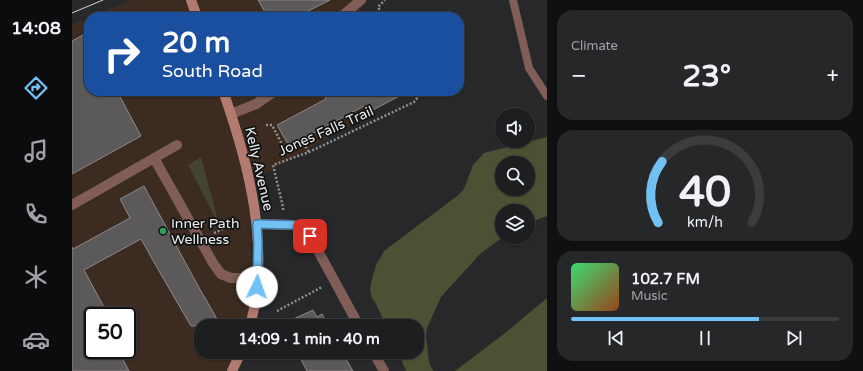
<!DOCTYPE html>
<meta charset="utf-8">
<style>
:root{--surface:#1c1e20;--page:#252729;--text:#f1f3f6;--muted:#a0a2a5;--line:#3a3c3e;--accent:#72c1f5}
body{margin:0;font-family:"Varela Round",sans-serif;background:var(--page);color:var(--text);height:100vh;display:flex;flex-direction:column;font-size:15px;white-space:nowrap}
*{box-sizing:border-box;margin:0}
p{font-size:13px;color:var(--muted)}
.icon{flex:none;width:22px;height:22px;fill:none;stroke:currentColor;stroke-width:2;stroke-linecap:round;stroke-linejoin:round}
.map{position:relative;flex:1;overflow:hidden}
.panel{display:flex;flex-direction:column;gap:10px;padding:10px;background:#0f1012;width:316px}
.panel>*{flex:none}
.guide{position:absolute;left:12px;top:12px;width:380px;height:84px;border-radius:16px;box-shadow:0 1px 3px #0004,0 0 0 1px var(--line);background:#1a4fa0;color:#fff;overflow:hidden}
.controls{position:absolute;left:423px;top:108px;display:grid;gap:8px}
.controls a{display:grid;place-items:center;width:40px;height:40px;border-radius:50%;background:var(--surface);box-shadow:0 1px 3px #0004,0 0 0 1px var(--line);font-size:20px}
.speed{position:absolute;left:12px;top:307px;display:flex;gap:8px;font-size:20px;font-weight:700;text-align:center}
.speed>*{display:grid;place-content:center;width:52px;height:52px;border-radius:50%;background:var(--surface);box-shadow:0 1px 3px #0004,0 0 0 1px var(--line);line-height:1}
.speed .limit{border:2px solid #111;border-radius:6px;background:#fff;color:#111}
.pin{position:absolute;display:grid;place-items:center;width:34px;height:34px;color:#fff;margin:-17px;border-radius:8px;box-shadow:0 2px 6px #0006}
.me{position:absolute;width:44px;margin:-22px;rotate:3deg;stroke-linejoin:round;filter:drop-shadow(0 0 3px #0008)}
.turn{display:flex;align-items:center;gap:14px;height:84px;padding:0 12px;font-size:18px}
.turn .icon{width:52px;height:52px;stroke-width:2.5}
.turn b{display:block;font-size:28px;line-height:34px}
.big{font-size:30px;font-weight:800;line-height:1.1}
.panel .card{flex:1;display:flex;flex-direction:column;justify-content:center;gap:6px;min-width:0;padding:0 14px;border-radius:16px;background:var(--page)}
.panel .dial{align-items:center;gap:0}
.dial svg{height:104px;overflow:visible;fill:none;stroke:var(--line);stroke-width:7;stroke-linecap:round;text-anchor:middle}
.dial text{fill:var(--text);stroke:none}
.song{display:flex;align-items:center;gap:12px}
.cover{width:48px;height:48px;border-radius:6px;background:linear-gradient(135deg,hsl(140 70% 55%),hsl(20 70% 35%))}
.played{height:4px;border-radius:2px;background:linear-gradient(90deg,var(--accent) 70%,var(--line) 70%)}
.keys{display:flex;justify-content:space-around;direction:ltr}
.heat{display:flex;justify-content:space-between;align-items:center;font-size:22px;direction:ltr}
.trip{position:absolute;left:122px;top:319px;width:230px;height:40px;border-radius:16px;background:var(--surface);box-shadow:0 1px 3px #0004,0 0 0 1px var(--line);font-weight:800;line-height:40px;text-align:center}
main{display:flex;flex:1;min-height:0}
.tab-bar{display:flex;flex-direction:column;width:72px;justify-content:space-around;align-items:center;background:#0b0c0d;color:var(--muted)}
.tab-bar .icon{width:28px;height:28px}
.tab-bar .selected{color:var(--accent)}
.tab-bar b{font-size:18px;color:var(--text)}
.map>svg:first-child{display:block}
</style>
<main>
<nav class="tab-bar">
<b>14:08</b>
<svg class="icon selected" aria-label="directions" viewBox="0 0 24 24"><path d="M12 3l9 9-9 9-9-9zM9 14v-3h6M13 9l2 2-2 2"/></svg>
<svg class="icon" aria-label="music" viewBox="0 0 24 24"><path d="M9 18V5l10-2v13"/><circle cx="6" cy="18" r="3"/><circle cx="16" cy="16" r="3"/></svg>
<svg class="icon" aria-label="phone" viewBox="0 0 24 24"><path d="M5 4h4l2 5-3 2q2 4 5 5l2-3 5 2v4C11 20 4 13 5 4z"/></svg>
<svg class="icon" aria-label="climate" viewBox="0 0 24 24"><path d="M12 3v18M4 7l16 10M4 17L20 7"/></svg>
<svg class="icon" aria-label="car" viewBox="0 0 24 24"><path d="M5 17H2v-5l4-1 3-4h7l3 4 3 1v5h-3M9 17h6M6 11h13"/><circle cx="7" cy="17" r="2"/><circle cx="17" cy="17" r="2"/></svg>
</nav>
<div class="map">
<svg width="475" height="371" viewBox="0 0 475 371">
<rect width="100%" height="100%" fill="#26282a"/>
<path fill="#3b2b20" fill-rule="evenodd" d="M59 0H295L286 6 292 17H17V91H332L333 93 178 183 179 237 178 322 176 326H129V352H163L154 371H0V24ZM21 316H55V350H21Z"/>
<path fill="#434531" d="M129 157 147 225 116 165Z"/>
<g fill="#4d5133" fill-rule="evenodd">
<path d="M475 137V216L456 223V211H430V237H431L408 254 369 297 355 328 354 336 357 362 360 369 362 371H334L326 352H345V326H314L304 304 300 298 298 291 299 283 304 265 312 251 385 196 392 189 401 165 412 153ZM430 163H456V189H430Z"/>
<path d="M475 298V371H383L433 333Z"/>
</g>
<g fill="#5c595a" stroke="#8c888a">
<path d="M186 0H258L224 17H196Z"/>
<path d="M11 35 17 45V91H45L69 136 0 174V41Z"/>
<path d="M250 91H337L295 113 292 106 217 146 205 125 254 99Z"/>
<path d="M72 186 125 284 149 326H119L91 278 69 239 12 270 33 309 21 316V350H46L57 371H0V247L1 249 58 218 48 199Z"/>
<path d="M241 310 245 317 250 314 256 326H217L215 322Z"/>
<path d="M225 352H270L281 371H235Z"/>
</g>
<g fill="none" stroke-linecap="round" stroke-linejoin="round">
<g stroke="#8f9092" stroke-width="2.5" stroke-dasharray="2 2" stroke-linecap="butt">
<path d="M311 17 306 7 313 0"/>
<path d="M194 125H200L214 152 231 143 237 152"/>
<path d="M211 210V207L201 165 237 152 342 102 346 97 347 91"/>
<path d="M142 233 160 225"/>
<path d="M205 311 250 287"/>
</g>
<path stroke="#805d56" stroke-width="8" d="M441 0 457 68 475 96"/>
<g stroke="#805d56" stroke-width="10">
<path d="M269 17 289 0"/>
<path d="M159 114 184 104 203 91"/>
<path d="M82 158 141 263 149 274 159 278H186"/>
<path d="M0 205 105 145"/>
<path d="M185 224 221 225 231 228 238 236 287 326"/>
<path d="M301 352 312 371"/>
</g>
<g stroke="#b37b6f" stroke-width="10">
<path d="M119 0 125 17"/>
<path d="M151 91C177 164 199 249 178 326"/>
<path d="M160 371 169 352"/>
</g>
<path stroke="#d4d5d6" stroke-width="1" d="M0 13 31 0"/>
</g>
<g fill="none" stroke-linecap="round" stroke-linejoin="round">
<defs>
<path id="route" d="M185 287 186 244 185 224 221 225 230 228 238 236"/>
</defs>
<use href="#route" stroke="#4a7d9f" stroke-width="10"/>
<use href="#route" stroke="#72c1f5" stroke-width="7"/>
</g>
<circle fill="#2e9e5b" stroke="#101111" stroke-width="1.5" cx="91" cy="231" r="4"/>
<g text-anchor="middle" dominant-baseline="central" stroke-width="3.5" stroke-linejoin="round" paint-order="stroke">
<g font-size="14" fill="#ebeced" stroke="#101111">
<text transform="translate(254 131) rotate(-24)">Jones Falls Trail</text>
<text transform="translate(187 169) rotate(77)">Kelly Avenue</text>
</g>
<g font-size="14" fill="#ebeced" stroke="#101111" text-anchor="start">
<text x="99" y="223">Inner Path<tspan x="99" dy="16">Wellness</tspan></text>
</g>
</g>
</svg>
<div class="controls">
<a><svg class="icon" aria-label="sound" viewBox="0 0 24 24"><path d="M4 9h4l5-4v14l-5-4H4zM17 9q2 3 0 6"/></svg></a>
<a><svg class="icon" aria-label="search" viewBox="0 0 24 24"><circle cx="10" cy="10" r="6"/><path d="M15 15l6 6"/></svg></a>
<a><svg class="icon" aria-label="layers" viewBox="0 0 24 24"><path d="M12 4l9 5-9 5-9-5zM3 14l9 5 9-5"/></svg></a>
</div>
<div class="speed"><div class="limit">50</div></div>
<div class="pin" style="left:238px;top:236px;background:#d93025"><svg class="icon" aria-label="arrive" viewBox="0 0 24 24"><path d="M6 21V4h12l-3 4 3 4H6"/></svg></div>
<svg class="me" style="left:185px;top:287px" viewBox="-20 -20 40 40"><circle r="19" fill="#fff"/><path d="M0-13L10 11 0 6-10 11z" fill="#72c1f5"/></svg>
<div class="trip">14:09 · 1 min · 40 m</div>
<div class="guide">
<div class="turn"><svg class="icon" aria-label="right" viewBox="0 0 24 24"><path d="M7 20v-9h11M14 6l5 5-5 5"/></svg><div><b>20 m</b>South Road</div></div>
</div>
</div>
<section class="panel">
<div class="card"><p>Climate</p>
<div class="heat"><a>−</a><b class="big">23°</b><a>+</a></div>
</div>
<div class="card dial"><svg viewBox="0 0 100 80">
<path d="M14 69A42 42 0 1 1 86 69"/>
<path d="M14 69A42 42 0 0 1 17 22" stroke="#72c1f5"/>
<text x="50" y="56" font-size="32" font-weight="700">40</text>
<text x="50" y="72" font-size="11">km/h</text>
</svg></div>
<div class="card">
<div class="song"><i class="cover"></i><div><b>102.7 FM</b><p>Music</p></div></div>
<div class="played"></div>
<div class="keys"><svg class="icon" aria-label="previous" viewBox="0 0 24 24"><path d="M18 5L8 12l10 7zM5 5v14"/></svg><svg class="icon" aria-label="pause" viewBox="0 0 24 24"><path d="M8 5v14M16 5v14"/></svg><svg class="icon" aria-label="next" viewBox="0 0 24 24"><path d="M6 5l10 7-10 7zM19 5v14"/></svg></div>
</div>
</section>
</main>
